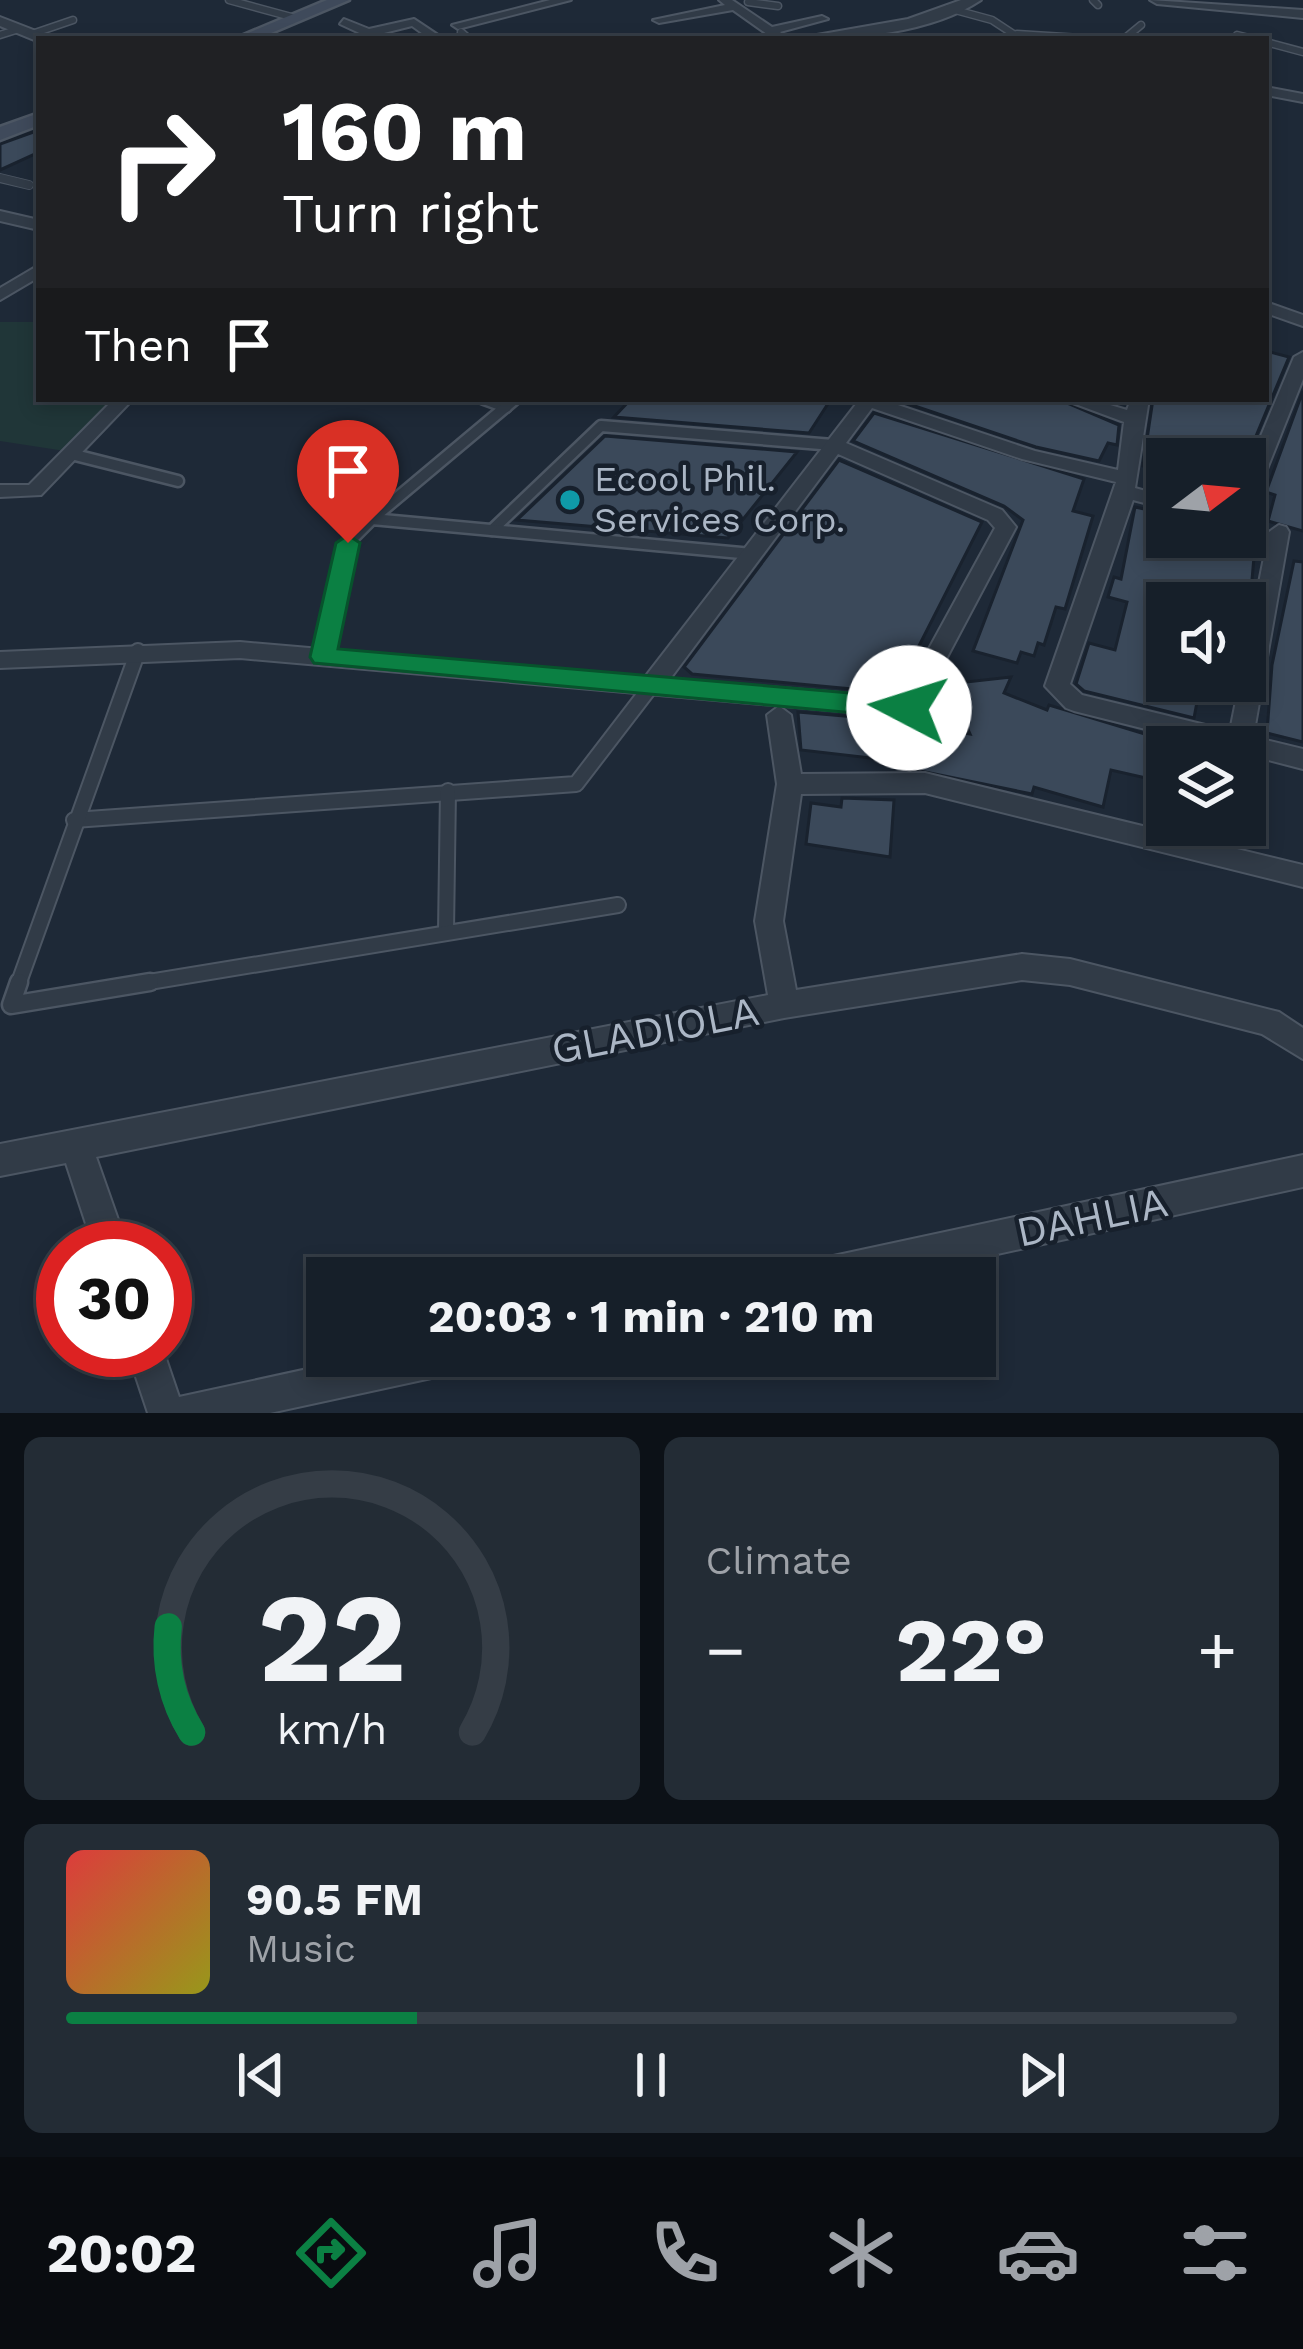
<!DOCTYPE html>
<meta charset="utf-8">
<style>
:root{--surface:#161f29;--page:#232c35;--text:#f1f3f6;--muted:#9ea2a8;--line:#353d46;--accent:#0b8043}
body{margin:0;font-family:"Work Sans",sans-serif;background:var(--page);color:var(--text);height:100vh;display:flex;flex-direction:column;font-size:45px;white-space:nowrap}
*{box-sizing:border-box;margin:0}
p{font-size:39px;color:var(--muted)}
.icon{flex:none;width:66px;height:66px;fill:none;stroke:currentColor;stroke-width:2;stroke-linecap:round;stroke-linejoin:round}
.map{position:relative;height:1413px;overflow:hidden}
.sheet{display:flex;flex-direction:column;gap:24px;padding:24px;background:#0c1117;flex:1}
.sheet>*{flex:none}
.top-card{position:absolute;left:36px;top:36px;width:1233px;height:366px;border-radius:0px;box-shadow:0 6px 18px #0003,0 0 0 3px var(--line);background:#202124;color:#fff;overflow:hidden}
.needle{width:78px;rotate:74deg}
.controls{position:absolute;left:1146px;top:438px;display:grid;gap:24px}
.controls a{display:grid;place-items:center;width:120px;height:120px;border-radius:0px;background:var(--surface);box-shadow:0 6px 18px #0003,0 0 0 3px var(--line);font-size:60px}
.speed{position:absolute;left:36px;top:1221px;display:flex;gap:24px;font-size:60px;font-weight:700;text-align:center}
.speed>*{display:grid;place-content:center;width:156px;height:156px;border-radius:50%;background:var(--surface);box-shadow:0 6px 18px #0003,0 0 0 3px var(--line);line-height:1}
.speed .limit{border:18px solid #d22;background:#fff;color:#111}
.pin{position:absolute;display:grid;place-items:center;width:102px;height:102px;color:#fff;margin:-123px -51px;border-radius:50% 50% 50% 0;rotate:-45deg;box-shadow:0 0 12px #0007}
.pin .icon{rotate:45deg}
.me{position:absolute;width:132px;margin:-66px;rotate:275deg;stroke-linejoin:round;filter:drop-shadow(0 0 9px #0008)}
.turn{display:flex;align-items:center;gap:42px;height:252px;padding:0 48px;font-size:54px}
.turn .icon{width:156px;height:156px;stroke-width:2.5}
.turn b{display:block;font-size:84px;line-height:102px}
.then{display:flex;align-items:center;height:114px;padding:0 48px;background:#0003;gap:24px;font-size:45px}
.big{font-size:90px;font-weight:700;line-height:1.1}
.sheet .card{flex:1;display:flex;flex-direction:column;justify-content:center;gap:18px;min-width:0;padding:0 42px;border-radius:18px;background:var(--page)}
.sheet .dial{align-items:center;gap:0}
.dial svg{height:312px;overflow:visible;fill:none;stroke:var(--line);stroke-width:7;stroke-linecap:round;text-anchor:middle}
.dial text{fill:var(--text);stroke:none}
.song{display:flex;align-items:center;gap:36px}
.cover{width:144px;height:144px;border-radius:18px;background:linear-gradient(135deg,hsl(0 70% 55%),hsl(60 70% 35%))}
.played{height:12px;border-radius:6px;background:linear-gradient(90deg,var(--accent) 30%,var(--line) 30%)}
.keys{display:flex;justify-content:space-around;direction:ltr}
.heat{display:flex;justify-content:space-between;align-items:center;font-size:66px;direction:ltr}
.sheet .tiles{flex:1;display:grid;gap:24px;grid-template-columns:1fr 1fr}
.card:last-child{grid-column:span 2}
.trip{position:absolute;left:306px;top:1257px;width:690px;height:120px;border-radius:0px;background:var(--surface);box-shadow:0 6px 18px #0003,0 0 0 3px var(--line);font-weight:700;line-height:120px;text-align:center}
.menu{display:flex;height:192px;justify-content:space-around;align-items:center;background:#090c10;color:var(--muted)}
.menu .icon{width:84px;height:84px}
.menu .active{color:var(--accent)}
.menu b{font-size:54px;color:var(--text)}
.map>svg:first-child{display:block}
</style>
<div class="map">
<svg width="1303" height="1413" viewBox="0 0 1303 1413">
<rect width="100%" height="100%" fill="#1e2937"/>
<path fill="#203638" d="M0 322H39V399H115L65 451 0 441Z"/>
<g fill="#3b495a" stroke="#19222e" stroke-width="3">
<path d="M39 130V152L0 170V144Z"/>
<path d="M1266 351 1289 357 1246 460 1191 445 1187 459H1167V473L1143 466 1153 399H1266Z"/>
<path d="M1303 391V531L1268 521 1275 495 1266 492Z"/>
<path d="M631 399H831L809 433 614 417Z"/>
<path d="M894 399H1058L1119 425 1117 445 1108 443 1099 461 1036 447Z"/>
<path d="M874 413 1084 479 1073 511 1093 516 1065 609 1056 607 1044 645 1038 643 1034 656 1021 652 1017 663 973 651 1023 520 1004 506 853 441Z"/>
<path d="M605 436 797 452 728 538 517 520Z"/>
<path d="M839 460 982 522 895 693 692 674 684 667Z"/>
<path d="M1135 507 1163 513 1167 537H1245L1242 554 1254 557 1250 603H1207L1167 592V681H1201L1194 718 1084 691 1076 684 1089 643 1115 650 1127 602 1108 597 1114 577 1121 579Z"/>
<path d="M1294 561 1303 562V742L1267 733 1272 665Z"/>
<path d="M1011 677 1004 693 1047 710 1049 705 1188 747H1167V775L1160 773 1159 781 1111 770 1103 807 1034 787 1032 794 896 766 897 761 801 750 798 712 902 721 970 734 948 684Z"/>
<path d="M842 798 894 800 890 857 806 844 811 803 841 807Z"/>
</g>
<g fill="none" stroke-linecap="round" stroke-linejoin="round">
<defs>
<g id="service-far4">
<path d="M229 0 295 18"/>
<path d="M1093 0 1098 5"/>
<path d="M748 2 778 6"/>
<path d="M948 8 992 20 1021 39"/>
<path d="M461 32 469 39"/>
<path d="M32 34 73 20"/>
<path d="M1017 34 1096 39"/>
<path d="M0 35 19 29"/>
<path d="M1237 35 1253 39"/>
<path d="M1124 39 1141 25"/>
<path d="M1266 42 1303 52"/>
</g>
<path id="service-far3" d="M0 178 29 185"/>
<g id="service-far2">
<path d="M484 399 506 407"/>
<path d="M71 454 178 481"/>
<path d="M372 519 515 399"/>
<path d="M492 530 601 426 833 445"/>
<path d="M325 646 348 543 372 519 752 554"/>
</g>
<g id="service-far1">
<path d="M323 657 326 643"/>
<path d="M74 820 576 784 652 685"/>
<path d="M446 931 448 791"/>
<path d="M18 985 138 651"/>
<path d="M131 985 618 905"/>
</g>
<path id="service" d="M19 982 11 1005 150 982"/>
<g id="minor">
<path d="M550 0H571L458 29 452 25Z"/>
<path d="M719 0H732L772 27 822 16 828 19 780 32 788 39H774L733 10 659 23 653 20 725 5Z"/>
<path d="M344 19 369 29 414 19 444 39H430L412 26 368 37 340 24Z"/>
<path d="M1266 87 1303 94V102L1266 95Z"/>
<path d="M0 211 39 220V230L0 221Z"/>
<path d="M39 265V277L0 300V288Z"/>
<path d="M1266 302 1303 315V326L1266 313Z"/>
<path d="M1303 352V379L1263 479 1258 525 1255 530 1245 531V474L1294 357Z"/>
<path d="M114 399H133L41 495 0 497V485H29Z"/>
<path d="M853 399H880L1035 451 1118 470 1124 422 1062 399H1090L1127 410 1131 399H1149L1135 488 1167 497V509L1133 500 1070 684 1082 695 1230 731 1240 681H1245V654L1269 532 1279 525 1286 527 1289 532 1253 737 1303 749V769L1245 754V747H1217L1074 711 1066 708 1045 686 1116 482 1022 459 872 408 846 443 1002 510 1016 527 917 714 909 717 240 658 0 668V652L240 642 645 677 857 403ZM838 454 988 520 995 528 902 698 670 679Z"/>
<path d="M779 706 791 715 801 774 925 773 1303 865V887L925 793 801 794 783 921 796 990 1022 954 1070 959 1279 1012 1303 1028V1059L1262 1034 1070 985 1022 980 784 1018 96 1157 128 1248H94L66 1163 0 1176V1144L768 995 755 921 777 784 767 715Z"/>
<path d="M1303 1155V1187L888 1278H793L798 1266 810 1261Z"/>
<path d="M127 1350H163L179 1397 367 1356H468L463 1369 450 1374 270 1413H148Z"/>
</g>
<g id="tertiary">
<path d="M961 0H981C930 34 854 39 794 39L908 19Z"/>
<path d="M1150 0 1303 10V18L1157 4Z"/>
<path d="M0 17 49 36 51 39 39 42 0 26Z"/>
</g>
<g id="secondary">
<path d="M327 0H349L257 39H234Z"/>
<path d="M39 113V125L0 140V127Z"/>
</g>
</defs>
<use href="#service-far4" stroke="#4c5663" stroke-width="9"/>
<use href="#service-far3" stroke="#4c5663" stroke-width="10"/>
<use href="#service-far2" stroke="#4c5663" stroke-width="15"/>
<use href="#service-far1" stroke="#4c5663" stroke-width="18"/>
<use href="#service" stroke="#4c5663" stroke-width="21"/>
<use href="#minor" stroke="#4c5663" stroke-width="4"/>
<use href="#tertiary" stroke="#4c5663" stroke-width="4"/>
<use href="#secondary" stroke="#4c5663" stroke-width="5"/>
<use href="#service-far4" stroke="#313b47" stroke-width="6"/>
<use href="#service-far3" stroke="#313b47" stroke-width="8"/>
<use href="#service-far2" stroke="#313b47" stroke-width="10"/>
<use href="#service-far1" stroke="#313b47" stroke-width="14"/>
<use href="#service" stroke="#313b47" stroke-width="16"/>
<use href="#minor" fill="#313b47" fill-rule="evenodd"/>
<use href="#tertiary" fill="#313b47" fill-rule="evenodd"/>
<use href="#secondary" fill="#3f4a5b" fill-rule="evenodd"/>
</g>
<path fill="#0b8043" stroke="#07532c" stroke-width="3" d="M348 535 360 543 338 649 909 698 923 708 909 718 314 663 310 657 336 543Z"/>
<circle fill="#0f9aa8" stroke="#17202c" stroke-width="4.5" cx="570" cy="500" r="12"/>
<g text-anchor="middle" dominant-baseline="central" stroke-width="9" stroke-linejoin="round" paint-order="stroke">
<g font-size="36" fill="#abb6c5" stroke="#17202c" text-anchor="start">
<text x="594" y="479">Ecool Phil.<tspan x="594" dy="41">Services Corp.</tspan></text>
</g>
<g font-size="42" fill="#abb6c5" stroke="#17202c">
<text transform="translate(655 1030) rotate(-11)">GLADIOLA</text>
<text transform="translate(1092 1217) rotate(-12)">DAHLIA</text>
</g>
</g>
</svg>
<div class="controls">
<a><svg class="needle" viewBox="-14 -14 28 28"><path d="M0-13l5 13h-10z" fill="#e53935"/><path d="M0 13l5-13h-10z" fill="#9ea2a8"/></svg></a>
<a><svg class="icon" aria-label="sound" viewBox="0 0 24 24"><path d="M4 9h4l5-4v14l-5-4H4zM17 9q2 3 0 6"/></svg></a>
<a><svg class="icon" aria-label="layers" viewBox="0 0 24 24"><path d="M12 4l9 5-9 5-9-5zM3 14l9 5 9-5"/></svg></a>
</div>
<div class="speed"><div class="limit">30</div></div>
<div class="pin" style="left:348px;top:543px;background:#d93025"><svg class="icon" aria-label="arrive" viewBox="0 0 24 24"><path d="M6 21V4h12l-3 4 3 4H6"/></svg></div>
<svg class="me" style="left:909px;top:708px" viewBox="-20 -20 40 40"><circle r="19" fill="#fff"/><path d="M0-13L10 11 0 6-10 11z" fill="#0b8043"/></svg>
<div class="trip">20:03 · 1 min · 210 m</div>
<div class="top-card">
<div class="turn"><svg class="icon" aria-label="right" viewBox="0 0 24 24"><path d="M7 20v-9h11M14 6l5 5-5 5"/></svg><div><b>160 m</b>Turn right</div></div>
<div class="then">Then<svg class="icon" aria-label="arrive" viewBox="0 0 24 24"><path d="M6 21V4h12l-3 4 3 4H6"/></svg></div>
</div>
</div>
<section class="sheet">
<div class="tiles">
<div class="card dial"><svg viewBox="0 0 100 80">
<path d="M14 69A42 42 0 1 1 86 69"/>
<path d="M14 69A42 42 0 0 1 8 42" stroke="#0b8043"/>
<text x="50" y="56" font-size="32" font-weight="700">22</text>
<text x="50" y="72" font-size="11">km/h</text>
</svg></div>
<div class="card"><p>Climate</p>
<div class="heat"><a>−</a><b class="big">22°</b><a>+</a></div>
</div>
<div class="card">
<div class="song"><i class="cover"></i><div><b>90.5 FM</b><p>Music</p></div></div>
<div class="played"></div>
<div class="keys"><svg class="icon" aria-label="previous" viewBox="0 0 24 24"><path d="M18 5L8 12l10 7zM5 5v14"/></svg><svg class="icon" aria-label="pause" viewBox="0 0 24 24"><path d="M8 5v14M16 5v14"/></svg><svg class="icon" aria-label="next" viewBox="0 0 24 24"><path d="M6 5l10 7-10 7zM19 5v14"/></svg></div>
</div>
</div>
</section>
<nav class="menu">
<b>20:02</b>
<svg class="icon active" aria-label="directions" viewBox="0 0 24 24"><path d="M12 3l9 9-9 9-9-9zM9 14v-3h6M13 9l2 2-2 2"/></svg>
<svg class="icon" aria-label="music" viewBox="0 0 24 24"><path d="M9 18V5l10-2v13"/><circle cx="6" cy="18" r="3"/><circle cx="16" cy="16" r="3"/></svg>
<svg class="icon" aria-label="phone" viewBox="0 0 24 24"><path d="M5 4h4l2 5-3 2q2 4 5 5l2-3 5 2v4C11 20 4 13 5 4z"/></svg>
<svg class="icon" aria-label="climate" viewBox="0 0 24 24"><path d="M12 3v18M4 7l16 10M4 17L20 7"/></svg>
<svg class="icon" aria-label="car" viewBox="0 0 24 24"><path d="M5 17H2v-5l4-1 3-4h7l3 4 3 1v5h-3M9 17h6M6 11h13"/><circle cx="7" cy="17" r="2"/><circle cx="17" cy="17" r="2"/></svg>
<svg class="icon" aria-label="filters" viewBox="0 0 24 24"><path d="M4 7h16M4 17h16"/><circle cx="9" cy="7" r="2"/><circle cx="15" cy="17" r="2"/></svg>
</nav>
